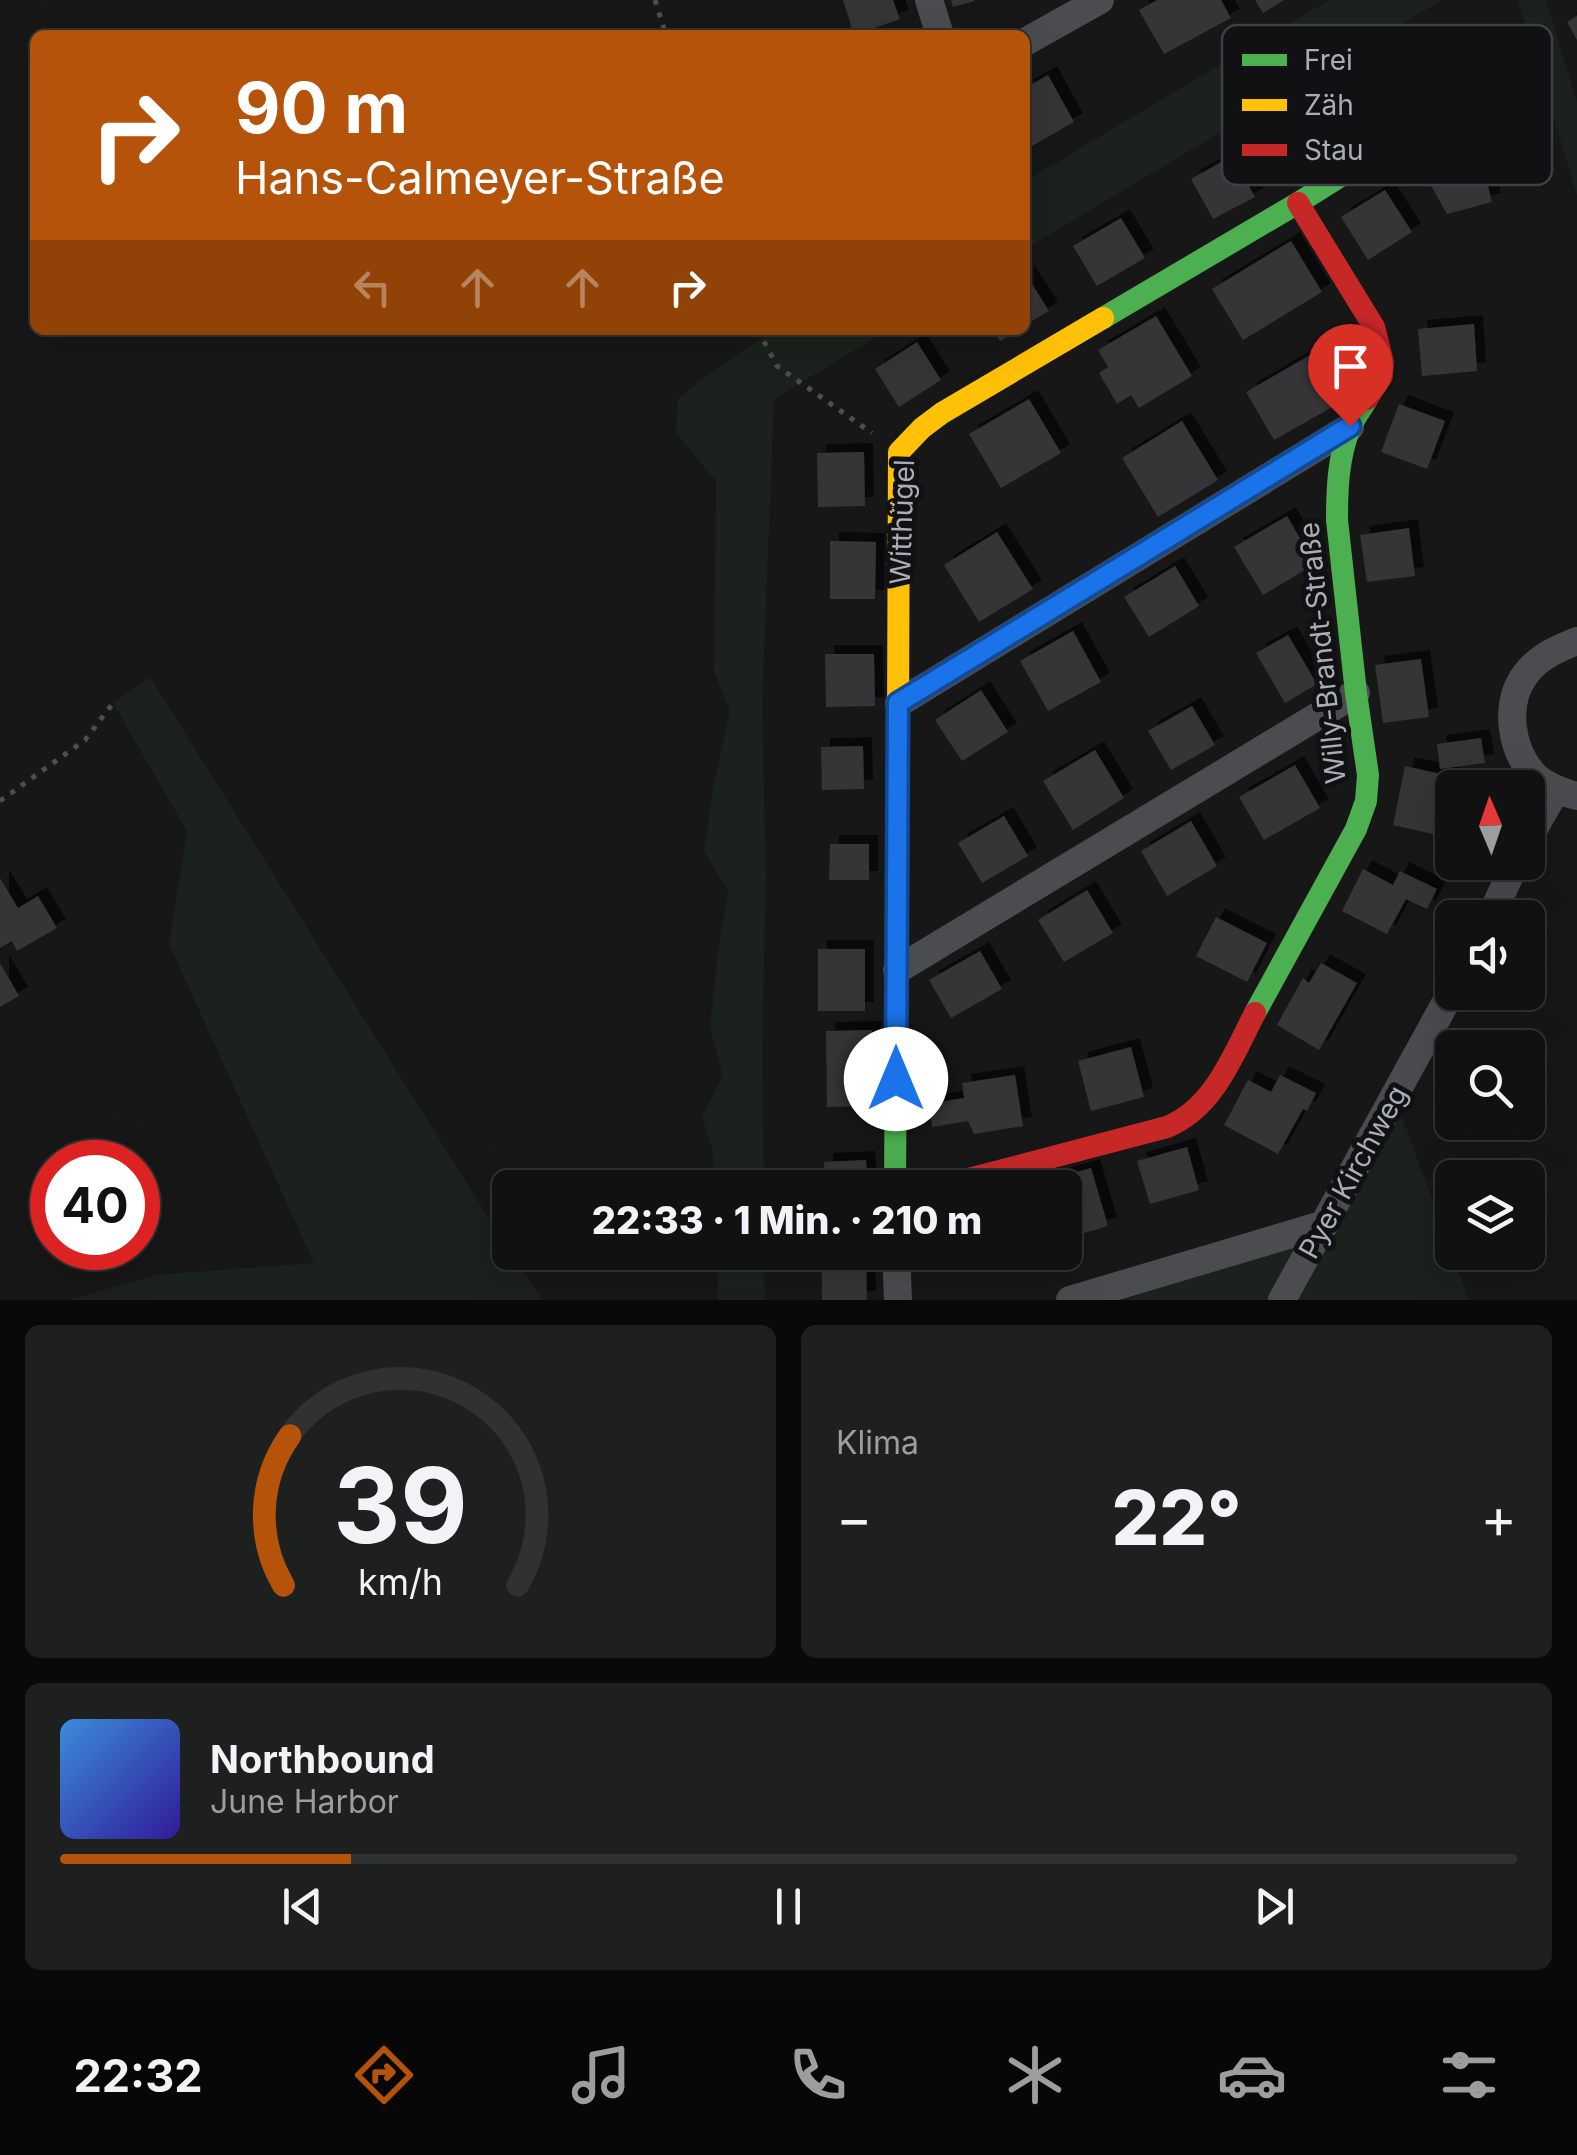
<!DOCTYPE html>
<html lang="de">
<meta charset="utf-8">
<style>
:root{--surface:#111;--page:#1e1f1f;--text:#f1f3f6;--muted:#9c9d9f;--line:#303131;--accent:#b45309}
body{margin:0;font-family:Inter,sans-serif;background:var(--page);color:var(--text);height:100vh;display:flex;flex-direction:column;font-size:38px;white-space:nowrap}
*{box-sizing:border-box;margin:0}
p{font-size:32px;color:var(--muted)}
.icon{flex:none;width:55px;height:55px;fill:none;stroke:currentColor;stroke-width:2;stroke-linecap:round;stroke-linejoin:round}
.map{position:relative;height:1300px;overflow:hidden}
.panel{display:flex;flex-direction:column;gap:25px;padding:25px;background:#090909;flex:1}
.panel>*{flex:none}
.guide{position:absolute;left:30px;top:30px;width:1000px;height:305px;border-radius:15px;box-shadow:0 10px 40px #0002,0 0 0 2px var(--line);background:#b45309;color:#fff;overflow:hidden}
.needle{width:65px;rotate:358deg}
.controls{position:absolute;left:1435px;top:770px;display:grid;gap:20px}
.controls a{display:grid;place-items:center;width:110px;height:110px;border-radius:15px;background:var(--surface);box-shadow:0 10px 40px #0002,0 0 0 2px var(--line);font-size:50px}
.speed{position:absolute;left:30px;top:1140px;display:flex;gap:20px;font-size:50px;font-weight:700;text-align:center}
.speed>*{display:grid;place-content:center;width:130px;height:130px;border-radius:50%;background:var(--surface);box-shadow:0 10px 40px #0002,0 0 0 2px var(--line);line-height:1}
.speed .limit{border:15px solid #d22;background:#fff;color:#111}
.pin{position:absolute;display:grid;place-items:center;width:85px;height:85px;color:#fff;margin:-102px -42px;border-radius:50% 50% 50% 0;rotate:-45deg;box-shadow:0 0 10px #0007}
.pin .icon{rotate:45deg}
.me{position:absolute;width:110px;margin:-55px;rotate:0deg;stroke-linejoin:round;filter:drop-shadow(0 0 8px #0008)}
.turn{display:flex;align-items:center;gap:35px;height:210px;padding:0 40px;font-size:45px}
.turn .icon{width:130px;height:130px;stroke-width:2.5}
.turn b{display:block;font-size:70px;line-height:85px}
.lanes{display:flex;align-items:center;height:95px;padding:0 40px;background:#0003;justify-content:center;gap:50px;direction:ltr}
.lanes .off{opacity:.35}
.big{font-size:75px;font-weight:800;line-height:1.1}
.panel .tile{flex:1;display:flex;flex-direction:column;justify-content:center;gap:15px;min-width:0;padding:0 35px;border-radius:15px;background:var(--page)}
.panel .dial{align-items:center;gap:0}
.dial svg{height:260px;overflow:visible;fill:none;stroke:var(--line);stroke-width:7;stroke-linecap:round;text-anchor:middle}
.dial text{fill:var(--text);stroke:none}
.song{display:flex;align-items:center;gap:30px}
.cover{width:120px;height:120px;border-radius:15px;background:linear-gradient(135deg,hsl(210 70% 55%),hsl(250 70% 35%))}
.played{height:10px;border-radius:5px;background:linear-gradient(90deg,var(--accent) 20%,var(--line) 20%)}
.keys{display:flex;justify-content:space-around;direction:ltr}
.heat{display:flex;justify-content:space-between;align-items:center;font-size:55px;direction:ltr}
.panel .tiles{flex:1;display:grid;gap:25px;grid-template-columns:1fr 1fr}
.tile:last-child{grid-column:span 2}
.trip{position:absolute;left:492px;top:1170px;width:590px;height:100px;border-radius:15px;background:var(--surface);box-shadow:0 10px 40px #0002,0 0 0 2px var(--line);font-weight:800;line-height:100px;text-align:center}
.dock{display:flex;height:160px;justify-content:space-around;align-items:center;background:#070707;color:var(--muted)}
.dock .icon{width:70px;height:70px}
.dock .on{color:var(--accent)}
.dock b{font-size:45px;color:var(--text)}
.map>svg:first-child{display:block}
</style>
<div class="map">
<svg width="1577" height="1300" viewBox="0 0 1577 1300">
<defs>
<filter id="shadow"><feDropShadow dx="9" dy="-9" stdDeviation="0" flood-color="#0009"/></filter>
</defs>
<rect width="100%" height="100%" fill="#171717"/>
<g fill="#1b211c">
<path d="M1329 0H1442L1025 249V181Z"/>
<path d="M1518 0H1546L1577 103V195Z"/>
<path d="M774 330H888L774 399 762 706 766 874 762 1053 764 1187H715L712 1147 702 1117 723 1075 710 1028 718 952 728 891 704 851 713 788 730 710 714 672 716 481 676 433 678 399 707 375Z"/>
<path d="M150 677 510 1252 542 1300H68L155 1275 314 1263 169 944 187 831 113 703Z"/>
<path d="M1395 1097 1469 1300H1070L1325 1224Z"/>
<path d="M718 1253H764L765 1300H718Z"/>
</g>
<g fill="#343537" filter="url(#shadow)">
<path d="M843 0H893L900 19 854 35Z"/>
<path d="M951 0H974V1L953 7Z"/>
<path d="M1157 0H1221L1231 18 1164 54 1139 10Z"/>
<path d="M1255 0H1284L1263 13Z"/>
<path d="M1577 16V40L1567 22Z"/>
<path d="M1048 75 1074 122 1025 150V88Z"/>
<path d="M1476 139 1492 202 1447 214 1417 161 1445 146Z"/>
<path d="M1232 156 1255 197 1213 219 1191 179Z"/>
<path d="M1385 190 1412 232 1368 260 1341 217Z"/>
<path d="M1121 218 1145 258 1097 286 1073 246Z"/>
<path d="M1291 241 1322 292 1243 340 1212 289Z"/>
<path d="M1025 273 1049 311 1025 325Z"/>
<path d="M1156 316 1192 376 1139 408 1131 395 1117 404 1099 373 1108 367 1098 350Z"/>
<path d="M1474 324 1477 371 1422 376 1418 329Z"/>
<path d="M993 330H1018L1000 341Z"/>
<path d="M917 342 941 380 899 407 875 369Z"/>
<path d="M1322 348 1350 397 1274 440 1246 392Z"/>
<path d="M1029 399 1061 453 1001 488 969 434Z"/>
<path d="M1399 404 1445 421 1427 469 1381 452Z"/>
<path d="M1182 421 1218 480 1158 517 1122 458Z"/>
<path d="M864 452 865 506 818 507 817 453Z"/>
<path d="M1287 516 1315 564 1263 595 1234 547Z"/>
<path d="M1409 528 1415 576 1367 582 1360 535Z"/>
<path d="M997 532 1033 589 979 622 944 565Z"/>
<path d="M830 541 876 542 875 599H830Z"/>
<path d="M1175 566 1199 606 1149 637 1124 597Z"/>
<path d="M1073 631 1101 682 1048 711 1020 661Z"/>
<path d="M1288 635 1317 684 1285 703 1256 653Z"/>
<path d="M825 654H874L875 706 826 707Z"/>
<path d="M1421 659 1429 717 1383 723 1375 665Z"/>
<path d="M981 690 1008 732 962 761 935 720Z"/>
<path d="M1192 706 1215 745 1171 770 1148 731Z"/>
<path d="M1481 738 1485 763 1440 769 1437 744Z"/>
<path d="M863 746 864 789 822 790 821 747Z"/>
<path d="M1095 750 1124 798 1073 830 1043 781Z"/>
<path d="M1295 765 1320 808 1264 840 1239 797Z"/>
<path d="M1405 766 1450 776 1437 835 1393 825Z"/>
<path d="M1004 816 1028 856 982 883 958 843Z"/>
<path d="M1191 821 1217 866 1167 896 1141 851Z"/>
<path d="M830 844H869V880H829Z"/>
<path d="M1363 869 1393 885 1400 871 1437 889 1427 909 1406 899 1387 934 1342 911Z"/>
<path d="M0 878 18 908 38 896 57 928 17 951 12 941 0 948Z"/>
<path d="M1087 890 1113 933 1064 962 1038 920Z"/>
<path d="M1216 917 1267 943 1247 982 1196 956Z"/>
<rect x="818" y="949" width="47" height="62"/>
<path d="M980 951 1002 989 951 1018 929 980Z"/>
<path d="M0 963 19 996 0 1007Z"/>
<path d="M1321 963 1357 983 1319 1050 1277 1025 1303 978 1309 983Z"/>
<path d="M872 1030 873 1106 827 1107 826 1031Z"/>
<path d="M1131 1047 1144 1097 1091 1111 1078 1061Z"/>
<path d="M1015 1075 1023 1126 974 1134 968 1121 932 1127 929 1104 964 1098 962 1083Z"/>
<path d="M1280 1075 1316 1093 1307 1111 1303 1109 1278 1154 1224 1125 1248 1080 1271 1092Z"/>
<path d="M1187 1147 1199 1190 1150 1204 1137 1161Z"/>
<path d="M866 1160 868 1188H825L824 1162Z"/>
<path d="M1091 1168 1108 1226 1071 1237 1065 1228V1188L1029 1186Z"/>
<path d="M949 1252H1005V1254L953 1267Z"/>
<path d="M866 1262 867 1300H822V1263Z"/>
</g>
<g fill="none" stroke-linecap="round" stroke-linejoin="round">
<g stroke="#4d4e52" stroke-width="5" stroke-dasharray="5 8" stroke-linecap="butt">
<path d="M655 0 666 35"/>
<path d="M758 330 777 366 872 433"/>
<path d="M0 801 85 740 113 703"/>
</g>
<g stroke="#4b4c50" stroke-width="28">
<path d="M929 0 940 35"/>
<path d="M1025 42 1100 0"/>
<path d="M1577 641C1557 649 1538 657 1525 675 1504 704 1510 750 1535 776 1547 787 1562 792 1577 796"/>
<path d="M899 703 1350 427"/>
<path d="M1528 839 1556 790"/>
<path d="M1490 918 1516 862"/>
<path d="M897 970 1356 693"/>
<path d="M896 1252 898 1300"/>
<path d="M1070 1300 1325 1224"/>
<path d="M1282 1300 1452 991"/>
</g>
<g stroke="#4caf50" stroke-width="22">
<path d="M1103 318 1298 203 1506 72"/>
<path d="M1255 1013 1356 829 1366 801 1368 775 1356 693 1337 520C1337 490 1338 457 1350 428 1354 418 1362 409 1367 399"/>
<path d="M895 1188 898 724"/>
</g>
<path stroke="#ffc107" stroke-width="22" d="M898 724 899 452 922 428 942 413 1103 318"/>
<g stroke="#c62828" stroke-width="22">
<path d="M1298 203 1374 327 1383 362 1382 376 1367 399"/>
<path d="M934 1188 1167 1127C1214 1108 1233 1055 1255 1013"/>
</g>
</g>
<g fill="none" stroke-linecap="round" stroke-linejoin="round">
<defs>
<path id="route" d="M896 1079 898 703 1350 426"/>
</defs>
<use href="#route" stroke="#114b97" stroke-width="25"/>
<use href="#route" stroke="#1a73e8" stroke-width="18"/>
</g>
<g text-anchor="middle" dominant-baseline="central" stroke-width="10" stroke-linejoin="round" paint-order="stroke">
<g font-size="28" fill="#a8adb8" stroke="#111113">
<text transform="translate(902 522) rotate(-88)">Witthügel</text>
<text transform="translate(1322 653) rotate(-96)">Willy-Brandt-Straße</text>
<text transform="translate(1353 1172) rotate(-61)">Pyer Kirchweg</text>
</g>
</g>
<rect x="1222" y="25" width="330" height="160" rx="15" fill="#111113" stroke="#3e4045" stroke-width="2.5"/>
<rect x="1242" y="54" width="45" height="12" fill="#4caf50"/>
<rect x="1242" y="99" width="45" height="12" fill="#ffc107"/>
<rect x="1242" y="144" width="45" height="12" fill="#c62828"/>
<g font-size="28" fill="#a8adb8">
<text x="1304" y="70">Frei</text>
<text x="1304" y="115">Zäh</text>
<text x="1304" y="160">Stau</text>
</g>
</svg>
<div class="controls">
<a><svg class="needle" viewBox="-14 -14 28 28"><path d="M0-13l5 13h-10z" fill="#e53935"/><path d="M0 13l5-13h-10z" fill="#9c9d9f"/></svg></a>
<a><svg class="icon" aria-label="sound" viewBox="0 0 24 24"><path d="M4 9h4l5-4v14l-5-4H4zM17 9q2 3 0 6"/></svg></a>
<a><svg class="icon" aria-label="search" viewBox="0 0 24 24"><circle cx="10" cy="10" r="6"/><path d="M15 15l6 6"/></svg></a>
<a><svg class="icon" aria-label="layers" viewBox="0 0 24 24"><path d="M12 4l9 5-9 5-9-5zM3 14l9 5 9-5"/></svg></a>
</div>
<div class="speed"><div class="limit">40</div></div>
<div class="pin" style="left:1350px;top:426px;background:#d93025"><svg class="icon" aria-label="arrive" viewBox="0 0 24 24"><path d="M6 21V4h12l-3 4 3 4H6"/></svg></div>
<svg class="me" style="left:896px;top:1079px" viewBox="-20 -20 40 40"><circle r="19" fill="#fff"/><path d="M0-13L10 11 0 6-10 11z" fill="#1a73e8"/></svg>
<div class="trip">22:33 · 1 Min. · 210 m</div>
<div class="guide">
<div class="turn"><svg class="icon" aria-label="right" viewBox="0 0 24 24"><path d="M7 20v-9h11M14 6l5 5-5 5"/></svg><div><b>90 m</b>Hans-Calmeyer-Straße</div></div>
<div class="lanes"><svg class="icon off" aria-label="left" viewBox="0 0 24 24"><path d="M17 20v-9H6M10 6l-5 5 5 5"/></svg><svg class="icon off" aria-label="ahead" viewBox="0 0 24 24"><path d="M12 20V5M6 11l6-6 6 6"/></svg><svg class="icon off" aria-label="ahead" viewBox="0 0 24 24"><path d="M12 20V5M6 11l6-6 6 6"/></svg><svg class="icon" aria-label="right" viewBox="0 0 24 24"><path d="M7 20v-9h11M14 6l5 5-5 5"/></svg></div>
</div>
</div>
<section class="panel">
<div class="tiles">
<div class="tile dial"><svg viewBox="0 0 100 80">
<path d="M14 69A42 42 0 1 1 86 69"/>
<path d="M14 69A42 42 0 0 1 16 23" stroke="#b45309"/>
<text x="50" y="56" font-size="32" font-weight="700">39</text>
<text x="50" y="72" font-size="11">km/h</text>
</svg></div>
<div class="tile"><p>Klima</p>
<div class="heat"><a>−</a><b class="big">22°</b><a>+</a></div>
</div>
<div class="tile">
<div class="song"><i class="cover"></i><div><b>Northbound</b><p>June Harbor</p></div></div>
<div class="played"></div>
<div class="keys"><svg class="icon" aria-label="previous" viewBox="0 0 24 24"><path d="M18 5L8 12l10 7zM5 5v14"/></svg><svg class="icon" aria-label="pause" viewBox="0 0 24 24"><path d="M8 5v14M16 5v14"/></svg><svg class="icon" aria-label="next" viewBox="0 0 24 24"><path d="M6 5l10 7-10 7zM19 5v14"/></svg></div>
</div>
</div>
</section>
<nav class="dock">
<b>22:32</b>
<svg class="icon on" aria-label="directions" viewBox="0 0 24 24"><path d="M12 3l9 9-9 9-9-9zM9 14v-3h6M13 9l2 2-2 2"/></svg>
<svg class="icon" aria-label="music" viewBox="0 0 24 24"><path d="M9 18V5l10-2v13"/><circle cx="6" cy="18" r="3"/><circle cx="16" cy="16" r="3"/></svg>
<svg class="icon" aria-label="phone" viewBox="0 0 24 24"><path d="M5 4h4l2 5-3 2q2 4 5 5l2-3 5 2v4C11 20 4 13 5 4z"/></svg>
<svg class="icon" aria-label="climate" viewBox="0 0 24 24"><path d="M12 3v18M4 7l16 10M4 17L20 7"/></svg>
<svg class="icon" aria-label="car" viewBox="0 0 24 24"><path d="M5 17H2v-5l4-1 3-4h7l3 4 3 1v5h-3M9 17h6M6 11h13"/><circle cx="7" cy="17" r="2"/><circle cx="17" cy="17" r="2"/></svg>
<svg class="icon" aria-label="filters" viewBox="0 0 24 24"><path d="M4 7h16M4 17h16"/><circle cx="9" cy="7" r="2"/><circle cx="15" cy="17" r="2"/></svg>
</nav>
